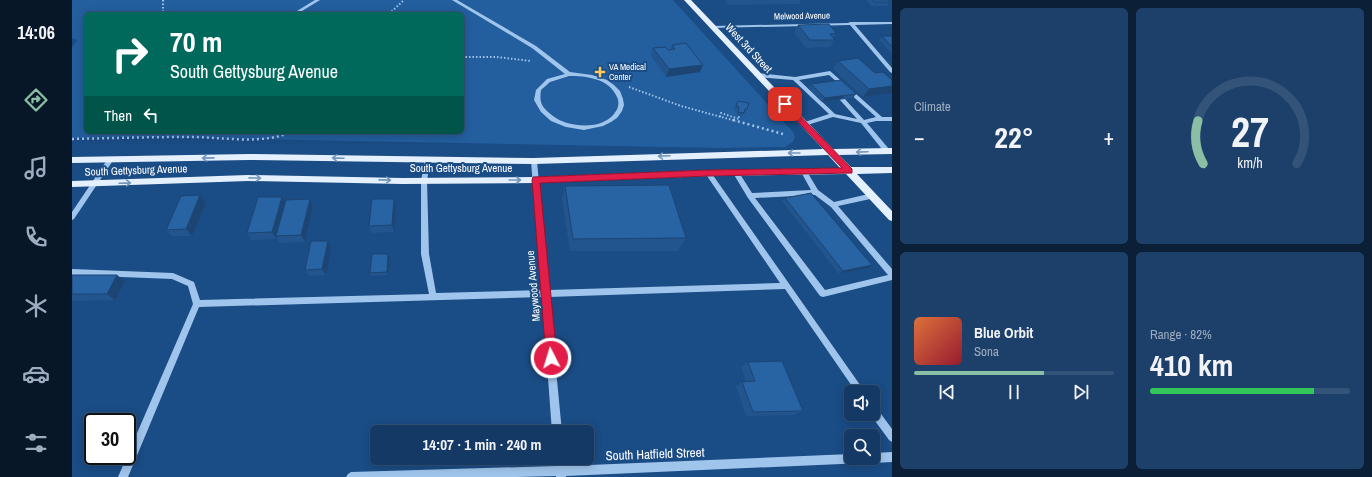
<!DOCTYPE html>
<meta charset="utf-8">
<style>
:root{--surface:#143964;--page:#1d406a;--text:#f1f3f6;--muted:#9dacbf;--line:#335378;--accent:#8abfa5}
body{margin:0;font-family:"Archivo Narrow",sans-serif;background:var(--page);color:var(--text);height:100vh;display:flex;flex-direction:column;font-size:15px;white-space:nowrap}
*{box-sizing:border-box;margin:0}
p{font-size:13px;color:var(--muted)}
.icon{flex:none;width:22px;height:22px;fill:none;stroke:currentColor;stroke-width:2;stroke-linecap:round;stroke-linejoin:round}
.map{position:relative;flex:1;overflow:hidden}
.panel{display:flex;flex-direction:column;gap:8px;padding:8px;background:#0b1f37;width:480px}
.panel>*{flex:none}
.top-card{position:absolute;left:12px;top:12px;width:380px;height:122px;border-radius:6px;box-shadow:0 2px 10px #0003,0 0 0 1px var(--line);background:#00695c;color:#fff;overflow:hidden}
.fabs{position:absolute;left:772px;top:385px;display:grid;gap:8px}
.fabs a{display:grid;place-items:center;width:36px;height:36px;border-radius:6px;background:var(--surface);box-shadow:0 2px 10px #0003,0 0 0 1px var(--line);font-size:20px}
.speed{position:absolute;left:12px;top:413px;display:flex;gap:8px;font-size:20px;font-weight:700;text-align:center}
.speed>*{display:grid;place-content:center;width:52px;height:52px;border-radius:50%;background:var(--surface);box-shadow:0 2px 10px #0003,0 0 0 1px var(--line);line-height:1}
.speed .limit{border:2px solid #111;border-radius:6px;background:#fff;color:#111}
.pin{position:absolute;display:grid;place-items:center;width:34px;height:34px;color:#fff;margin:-17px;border-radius:8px;box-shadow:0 2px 6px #0006}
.me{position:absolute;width:44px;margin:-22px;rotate:355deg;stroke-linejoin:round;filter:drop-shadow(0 0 3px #0008)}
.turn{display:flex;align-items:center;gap:14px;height:84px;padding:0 20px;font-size:18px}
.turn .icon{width:52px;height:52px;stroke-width:2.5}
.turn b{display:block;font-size:28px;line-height:34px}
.then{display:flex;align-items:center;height:38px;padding:0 20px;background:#0003;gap:8px;font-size:15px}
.big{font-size:30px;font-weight:700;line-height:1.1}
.panel .widget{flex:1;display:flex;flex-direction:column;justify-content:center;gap:6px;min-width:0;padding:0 14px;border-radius:6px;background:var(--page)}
.panel .dial{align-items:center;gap:0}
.dial svg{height:104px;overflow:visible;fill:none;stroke:var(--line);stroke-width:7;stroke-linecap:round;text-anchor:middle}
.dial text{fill:var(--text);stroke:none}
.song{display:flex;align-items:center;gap:12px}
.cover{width:48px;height:48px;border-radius:6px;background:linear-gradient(135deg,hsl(20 70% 55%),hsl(350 70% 35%))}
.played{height:4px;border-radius:2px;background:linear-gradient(90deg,var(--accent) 65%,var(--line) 65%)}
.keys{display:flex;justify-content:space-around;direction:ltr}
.heat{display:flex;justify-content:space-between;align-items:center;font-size:22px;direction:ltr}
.charge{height:6px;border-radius:3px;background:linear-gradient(90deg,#34c759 82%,var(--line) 0)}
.panel .tiles{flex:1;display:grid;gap:8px;grid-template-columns:repeat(2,1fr)}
.trip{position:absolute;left:298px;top:425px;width:224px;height:40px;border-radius:6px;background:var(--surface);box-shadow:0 2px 10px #0003,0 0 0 1px var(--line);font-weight:700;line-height:40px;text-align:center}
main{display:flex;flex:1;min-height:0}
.tab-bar{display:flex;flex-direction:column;width:72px;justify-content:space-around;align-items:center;background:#081728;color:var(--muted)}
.tab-bar .icon{width:28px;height:28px}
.tab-bar .on{color:var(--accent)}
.tab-bar b{font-size:18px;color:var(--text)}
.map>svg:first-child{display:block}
</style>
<main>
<nav class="tab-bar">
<b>14:06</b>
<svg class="icon on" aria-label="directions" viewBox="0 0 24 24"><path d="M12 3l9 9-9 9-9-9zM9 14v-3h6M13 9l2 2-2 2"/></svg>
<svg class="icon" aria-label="music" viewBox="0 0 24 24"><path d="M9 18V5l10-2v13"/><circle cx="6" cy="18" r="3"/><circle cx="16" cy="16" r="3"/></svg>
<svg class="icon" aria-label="phone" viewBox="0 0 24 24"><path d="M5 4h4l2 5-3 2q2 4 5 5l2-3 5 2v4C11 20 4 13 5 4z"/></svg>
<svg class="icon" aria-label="climate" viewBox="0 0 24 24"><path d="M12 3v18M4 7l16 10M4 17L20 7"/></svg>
<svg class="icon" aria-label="car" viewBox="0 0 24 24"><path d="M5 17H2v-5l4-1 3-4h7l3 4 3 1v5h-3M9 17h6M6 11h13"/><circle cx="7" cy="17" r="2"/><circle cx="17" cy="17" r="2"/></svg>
<svg class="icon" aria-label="filters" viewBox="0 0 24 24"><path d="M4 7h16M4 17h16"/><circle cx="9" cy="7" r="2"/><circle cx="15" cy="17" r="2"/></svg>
</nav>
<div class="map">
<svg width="820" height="477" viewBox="0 0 820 477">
<rect width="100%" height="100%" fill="#1a4c85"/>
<path fill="#235e9e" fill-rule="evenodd" d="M0 0H601L721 132 723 137 721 142 713 147 646 148 75 137 0 138V47L5 40 0 38ZM14 14H390V132H14Z"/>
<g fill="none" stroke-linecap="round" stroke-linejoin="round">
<g stroke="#a0c5ec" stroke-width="2" stroke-dasharray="1.5 2" stroke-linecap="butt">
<path d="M91 0V14"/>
<path d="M317 14 332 0"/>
<path d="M390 57H425L459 61"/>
<path d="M557 87 609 106 664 121"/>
<path d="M648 117 649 113 667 119V116"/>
</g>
<g stroke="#a0c5ec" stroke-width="2.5" stroke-dasharray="2 3" stroke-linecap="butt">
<path d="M661 120 711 134"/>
<path d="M0 139C40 138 79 137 119 137 149 137 191 145 219 132"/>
</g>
<g fill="#a0c5ec" fill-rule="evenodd">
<path d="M243 0H248L225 14H220Z"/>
<path d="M380 0H385L464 46 498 72 520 75 535 80 542 85 548 91 551 99 552 105 550 111 545 118 539 122 531 126 512 130 494 127 479 121 469 112 462 100 464 90 475 79 493 74 460 48ZM497 76C514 76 537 78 545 97 547 101 547 107 544 111 533 131 496 128 481 116 470 107 467 104 469 90L478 82Z"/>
<path d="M778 22H820V24L783 25 820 68V73L818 72 778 25 640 28 638 27 640 26 776 23Z"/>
<path d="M758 71 810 117H820V121H804L795 123 817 149 818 151 817 153H813L789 123 761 117 732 126 730 125V123L757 114 721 80 685 77 682 75 685 73 723 77ZM757 75 804 117 792 120 772 98H768V100L785 119 763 114 727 80Z"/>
<path d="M37 157H41L42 159 2 219 0 220V212Z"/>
<path d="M353 159H357L358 161 355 181 357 254 364 293 469 290 459 161 462 159 465 161 477 290 708 283 633 173 636 171H638L793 392H784L713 289 477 297 490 432H480L470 297 127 307 56 477H46L121 304 116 286 100 279 0 275V269L101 273 122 282 128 300 357 294 349 254V181Z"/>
<path d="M730 170H734L746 190 762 202 801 193 803 194 804 196 803 198 766 206 820 269V280L751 297 748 296 676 198 661 173 664 171H666L680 193 739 190 729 172ZM743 195 759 207 816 275 753 290 683 198Z"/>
<path d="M801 406 804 407 820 429V442L817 440 798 414H801Z"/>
<path d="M820 452V462L801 463 798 461 796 458 795 461 792 463 494 476V477H484V476L445 477H274L276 474 279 472 484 466 483 458H493V466L779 454V458H801V453Z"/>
</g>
<path fill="#e5f0ff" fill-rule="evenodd" d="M612 0H619L761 149 820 148V154L767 155 779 167H820V173L785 174 820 211V221L817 220 774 174 636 176 464 183 330 184 176 181 0 187V181L176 175 330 178 464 177 636 170 768 168 756 155 462 164 177 160 0 163V157L177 154 462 158 751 149Z"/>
</g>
<g fill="#22558d">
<path d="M653 0H729L727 4 656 5Z"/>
<path d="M794 0H816L817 2 815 6H799Z"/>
<path d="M726 25 764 33 762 38 763 40 758 47 734 48 722 33Z"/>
<path d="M810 36H820V52H818L807 40Z"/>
<path d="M600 45 628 72 594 77 579 56 581 48 596 50 598 49Z"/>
<path d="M766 61 803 73 820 80V92L819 93 791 97 761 69Z"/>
<path d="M739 84 784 94 781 98 750 102 736 88Z"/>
<path d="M666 101 675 109 673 113H672L669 117 664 115 665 111 662 110 663 105Z"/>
<path d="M493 186 614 238 606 251H498L490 199Z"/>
<path d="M713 198 800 265 796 268 767 274 710 201Z"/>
<path d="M238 199 241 207 233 242 208 243 205 238V239L180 240 175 233 213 203Z"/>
<path d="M134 203 120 236H100L94 230Z"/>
<path d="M324 206 322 232 299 233 297 226Z"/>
<path d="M259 248 254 275 237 276 233 270Z"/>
<path d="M316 254 318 257 316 275 299 276 298 273Z"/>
<path d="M0 275H45L53 282 43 300 0 301Z"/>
<path d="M676 362 731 411 722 415 674 416 664 386 670 382 674 381 669 367Z"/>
</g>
<g fill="#1c4573">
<path d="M631 65 628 72 594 77 597 69Z"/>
<path d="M820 86V92L819 93 791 97 797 89Z"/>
<path d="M773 95 770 99 750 102 753 98Z"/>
<path d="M128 195 134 203 120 236 114 229Z"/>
<path d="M210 197 214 204 204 236 205 238V239L200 232Z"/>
<path d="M238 199 241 207 233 242 229 235Z"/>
<path d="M322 199 324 206 322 232 320 225Z"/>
<path d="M256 241 259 248 254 275 250 269Z"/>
<path d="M316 254 318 257 316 275 315 272Z"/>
<path d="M800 265 796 268 767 274 771 271Z"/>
<path d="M45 275 53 282 43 300 35 294Z"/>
</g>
<g fill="#2863a4" stroke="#1c4573">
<path d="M800 0H816L817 2H802Z"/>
<path d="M757 24 764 33 758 34 763 40H738L726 25Z"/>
<path d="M810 36H820V47Z"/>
<path d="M614 43 631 65 597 69 581 48 593 47 596 50 603 49 600 45Z"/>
<path d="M786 58 803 73 811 72 820 80V86L797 89 766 61Z"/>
<path d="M769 80 784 94 753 98 739 84Z"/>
<path d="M666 101 677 103 675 109H673L672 113 666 112 667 107 664 106Z"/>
<path d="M597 185 614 238 501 239 493 186Z"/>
<path d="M739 193 800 265 771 271 713 198Z"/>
<path d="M128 195 114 229 94 230 109 196Z"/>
<path d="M186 197H210L200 232 175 233Z"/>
<path d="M238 199 229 235 204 236 214 200Z"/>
<path d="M300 199H322L320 225 297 226Z"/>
<path d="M239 241H256L250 269 233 270Z"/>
<path d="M300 254H316L315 272 298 273Z"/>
<path d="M0 275H45L35 294H0Z"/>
<path d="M710 361 731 411 681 412 670 382 683 381 676 362Z"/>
</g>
<defs><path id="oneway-shaft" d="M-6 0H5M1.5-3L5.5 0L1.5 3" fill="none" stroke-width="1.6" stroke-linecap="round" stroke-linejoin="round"/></defs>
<g stroke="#7596bc">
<use href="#oneway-shaft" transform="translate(790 152) rotate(178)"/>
<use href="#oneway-shaft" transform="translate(722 153) rotate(-180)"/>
<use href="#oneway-shaft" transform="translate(592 156) rotate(178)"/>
<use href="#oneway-shaft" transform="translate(136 158) rotate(179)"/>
<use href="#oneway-shaft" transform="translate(266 158) rotate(-178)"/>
<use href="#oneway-shaft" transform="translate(183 178) rotate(1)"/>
<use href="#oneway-shaft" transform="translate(313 180) rotate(1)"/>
<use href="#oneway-shaft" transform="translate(443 180)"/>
<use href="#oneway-shaft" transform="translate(53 183) rotate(-2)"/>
</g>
<path fill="#e11d48" stroke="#92132f" d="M713 102 716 103 780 169V173L636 176 468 183 485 358 483 362 479 364 475 362 474 358 460 180 461 177 636 170 770 168 711 106 710 104Z"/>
<path fill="#feca5c" stroke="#1a4c85" stroke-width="1.5" d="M526 66h4v4h4v4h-4v4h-4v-4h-4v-4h4z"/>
<g text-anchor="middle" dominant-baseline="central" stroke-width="4" stroke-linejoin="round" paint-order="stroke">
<g font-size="9" fill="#fff" stroke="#1a4c85">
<text transform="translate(730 16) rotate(-1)">Melwood Avenue</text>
</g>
<g font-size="9" fill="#fff" stroke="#1a4c85" text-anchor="start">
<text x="537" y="67">VA Medical<tspan x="537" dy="10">Center</tspan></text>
</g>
<g font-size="11" fill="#fff" stroke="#1a4c85">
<text transform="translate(677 48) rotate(47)">West 3rd Street</text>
<text x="389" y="168">South Gettysburg Avenue</text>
<text transform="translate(64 170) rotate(-2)">South Gettysburg Avenue</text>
<text transform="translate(461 286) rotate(-95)">Maywood Avenue</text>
</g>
<g font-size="13" fill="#fff" stroke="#1a4c85">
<text transform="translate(583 454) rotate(-2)">South Hatfield Street</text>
</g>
</g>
</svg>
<div class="fabs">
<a><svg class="icon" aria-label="sound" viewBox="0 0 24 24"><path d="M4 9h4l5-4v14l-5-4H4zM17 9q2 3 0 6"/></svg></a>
<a><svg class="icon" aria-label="search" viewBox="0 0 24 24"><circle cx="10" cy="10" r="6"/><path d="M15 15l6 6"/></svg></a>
</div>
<div class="speed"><div class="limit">30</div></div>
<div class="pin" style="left:713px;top:104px;background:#d93025"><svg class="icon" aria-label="arrive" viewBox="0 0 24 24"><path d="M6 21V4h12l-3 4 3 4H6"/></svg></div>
<svg class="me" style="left:479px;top:358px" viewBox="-20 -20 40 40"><circle r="17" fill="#e11d48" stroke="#fff" stroke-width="3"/><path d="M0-11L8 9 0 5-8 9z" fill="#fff"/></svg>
<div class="trip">14:07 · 1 min · 240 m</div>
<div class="top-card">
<div class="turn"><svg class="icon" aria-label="right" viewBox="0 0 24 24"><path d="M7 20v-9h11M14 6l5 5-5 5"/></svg><div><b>70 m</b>South Gettysburg Avenue</div></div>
<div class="then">Then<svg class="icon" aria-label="left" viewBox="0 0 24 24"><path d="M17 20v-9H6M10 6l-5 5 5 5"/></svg></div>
</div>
</div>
<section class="panel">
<div class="tiles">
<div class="widget"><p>Climate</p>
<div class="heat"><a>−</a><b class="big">22°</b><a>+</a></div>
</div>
<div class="widget dial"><svg viewBox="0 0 100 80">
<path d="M14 69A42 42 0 1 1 86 69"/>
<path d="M14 69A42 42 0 0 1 10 36" stroke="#8abfa5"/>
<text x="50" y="56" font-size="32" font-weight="700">27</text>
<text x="50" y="72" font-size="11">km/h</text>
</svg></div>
<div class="widget">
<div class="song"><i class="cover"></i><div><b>Blue Orbit</b><p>Sona</p></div></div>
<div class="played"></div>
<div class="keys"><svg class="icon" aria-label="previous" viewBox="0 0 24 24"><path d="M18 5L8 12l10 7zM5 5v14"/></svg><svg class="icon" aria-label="pause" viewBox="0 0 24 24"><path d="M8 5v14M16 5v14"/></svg><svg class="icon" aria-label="next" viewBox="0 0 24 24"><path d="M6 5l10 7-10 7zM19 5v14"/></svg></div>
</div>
<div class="widget"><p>Range · 82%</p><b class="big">410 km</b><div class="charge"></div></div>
</div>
</section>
</main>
